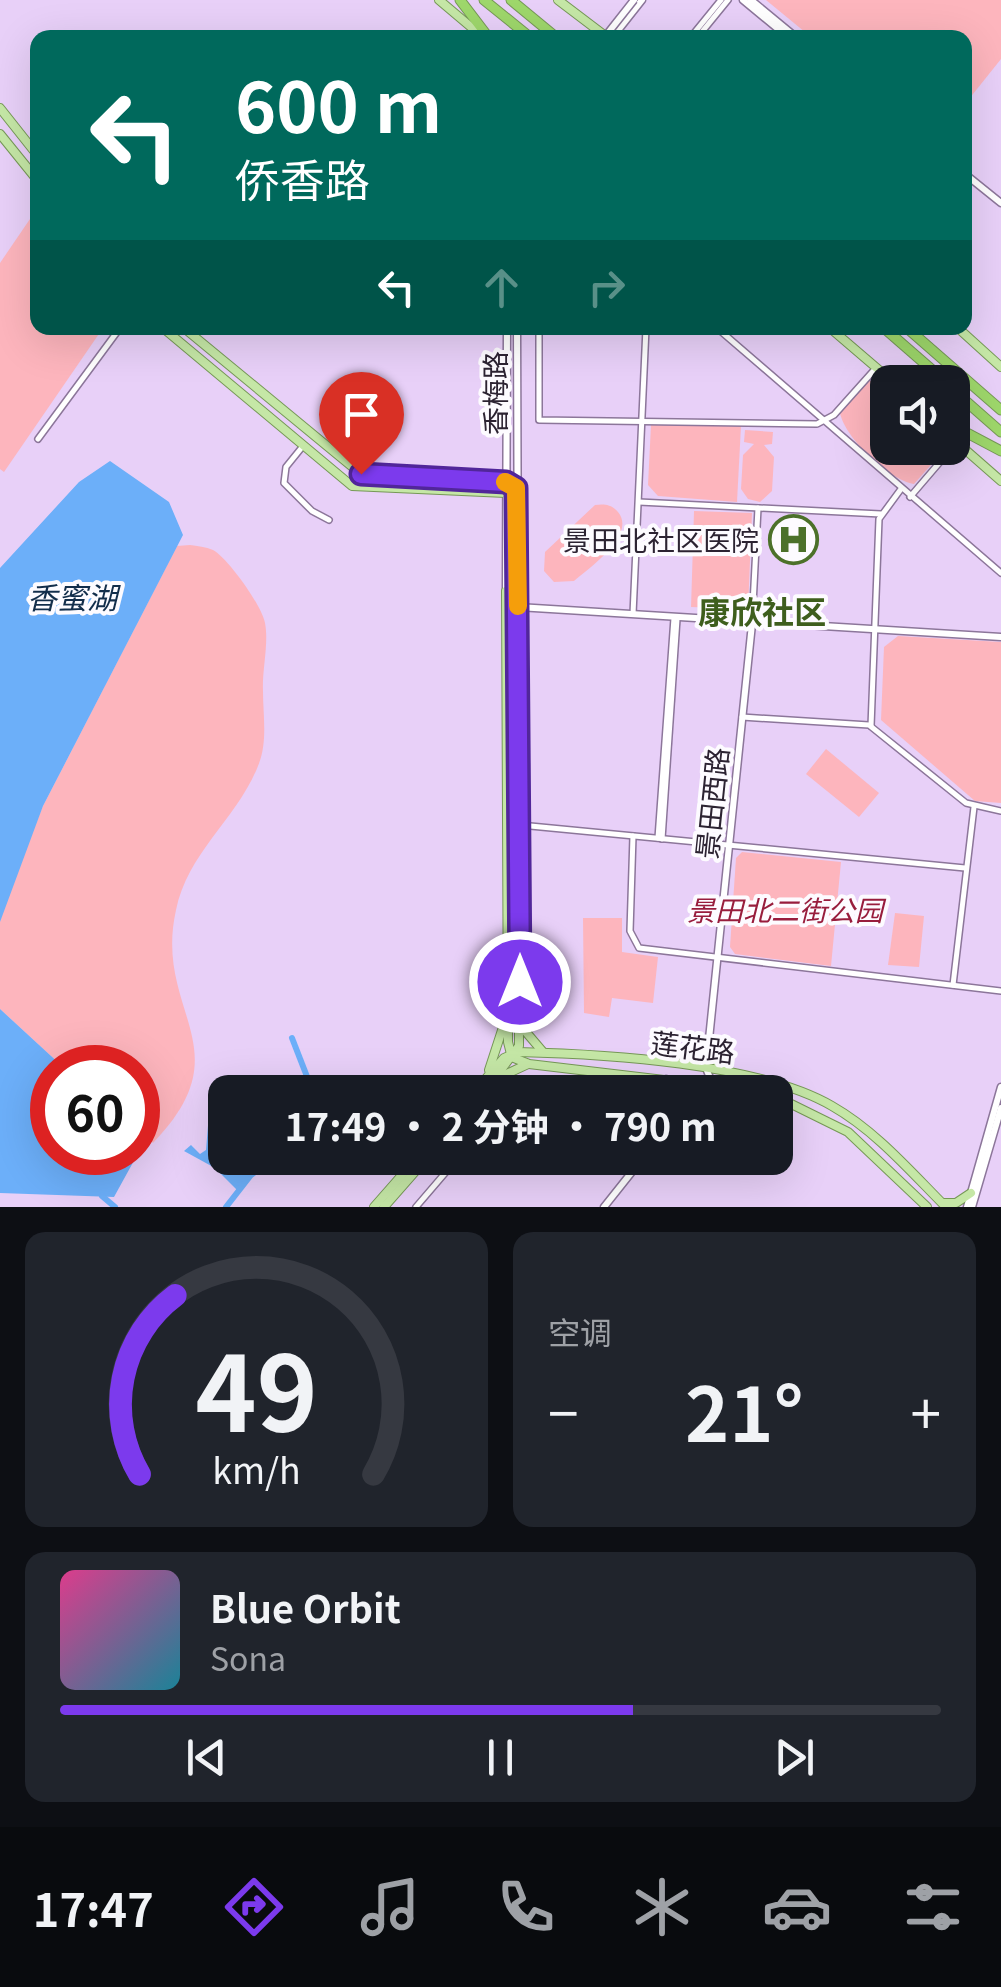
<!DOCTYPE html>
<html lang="zh">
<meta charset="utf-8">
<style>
:root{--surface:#171b24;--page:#20242c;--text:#f1f3f6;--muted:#9ea1a6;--line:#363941;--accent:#7c3aed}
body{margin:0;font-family:Georgia,"Noto Sans SC",serif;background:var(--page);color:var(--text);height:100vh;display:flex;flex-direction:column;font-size:38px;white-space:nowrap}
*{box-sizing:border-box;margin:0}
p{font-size:32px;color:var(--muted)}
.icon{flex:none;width:55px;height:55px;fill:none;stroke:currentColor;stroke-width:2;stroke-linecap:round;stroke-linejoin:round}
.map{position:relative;height:1207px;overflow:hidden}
.side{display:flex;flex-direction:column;gap:25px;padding:25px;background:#0d0f14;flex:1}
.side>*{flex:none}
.guide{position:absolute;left:30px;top:30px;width:942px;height:305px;border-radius:20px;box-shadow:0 10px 40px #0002;background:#00695c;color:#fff;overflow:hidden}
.tools{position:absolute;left:870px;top:365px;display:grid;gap:20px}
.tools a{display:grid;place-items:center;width:100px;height:100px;border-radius:20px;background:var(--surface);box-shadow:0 10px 40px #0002;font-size:50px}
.speed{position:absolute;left:30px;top:1045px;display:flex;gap:20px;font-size:50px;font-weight:700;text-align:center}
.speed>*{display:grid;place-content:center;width:130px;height:130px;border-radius:50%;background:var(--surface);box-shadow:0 10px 40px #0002;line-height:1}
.speed .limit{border:15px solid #d22;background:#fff;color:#111}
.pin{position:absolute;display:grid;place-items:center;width:85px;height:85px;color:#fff;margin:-102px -42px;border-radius:50% 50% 50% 0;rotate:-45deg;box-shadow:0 0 10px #0007}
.pin .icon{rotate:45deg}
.me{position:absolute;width:110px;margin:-55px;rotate:0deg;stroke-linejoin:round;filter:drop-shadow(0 0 8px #0008)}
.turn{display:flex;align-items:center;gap:35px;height:210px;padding:0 40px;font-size:45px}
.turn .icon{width:130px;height:130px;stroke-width:2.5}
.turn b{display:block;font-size:70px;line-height:85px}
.lanes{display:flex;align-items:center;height:95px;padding:0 40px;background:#0003;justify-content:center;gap:50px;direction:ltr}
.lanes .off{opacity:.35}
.big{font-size:75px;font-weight:700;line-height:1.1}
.side .card{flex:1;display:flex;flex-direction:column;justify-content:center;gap:15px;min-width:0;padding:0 35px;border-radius:20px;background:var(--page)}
.side .dial{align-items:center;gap:0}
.dial svg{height:260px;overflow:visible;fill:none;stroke:var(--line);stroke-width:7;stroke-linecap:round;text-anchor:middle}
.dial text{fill:var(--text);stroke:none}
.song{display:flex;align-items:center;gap:30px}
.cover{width:120px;height:120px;border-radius:15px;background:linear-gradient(135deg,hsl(330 70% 55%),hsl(190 70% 35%))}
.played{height:10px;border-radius:5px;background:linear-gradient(90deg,var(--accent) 65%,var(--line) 65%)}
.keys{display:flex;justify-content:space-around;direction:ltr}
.heat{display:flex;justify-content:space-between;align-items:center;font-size:55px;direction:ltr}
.side .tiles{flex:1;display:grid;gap:25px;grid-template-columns:1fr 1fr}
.card:last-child{grid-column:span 2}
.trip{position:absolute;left:208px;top:1075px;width:585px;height:100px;border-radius:20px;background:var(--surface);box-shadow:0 10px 40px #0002;font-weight:700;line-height:100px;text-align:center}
.tabs{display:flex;height:160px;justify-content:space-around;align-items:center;background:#090b0e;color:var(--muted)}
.tabs .icon{width:70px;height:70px}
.tabs .selected{color:var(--accent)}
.tabs b{font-size:45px;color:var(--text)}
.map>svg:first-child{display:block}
</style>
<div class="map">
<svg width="1001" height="1207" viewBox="0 0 1001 1207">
<rect width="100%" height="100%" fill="#e8d0f8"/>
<g fill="#fdb5bd">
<path d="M766 0H1001V59L965 104V38L811 37Z"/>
<path d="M30 219 37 228 38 328H103L4 472 0 469V263Z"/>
<path d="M879 380 887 388 888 448H946L914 484C889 480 845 438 840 413L869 381Z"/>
<path d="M651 425 741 426 737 502 658 496 648 485Z"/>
<path d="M745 430 773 432 772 444 764 445 774 457 772 491 760 502 748 499 741 489 743 455 754 444 744 442Z"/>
<path d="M595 505C604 504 611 504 618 512 637 535 589 568 574 581L554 582 544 571 545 552Z"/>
<path d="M694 511 752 513 748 609 691 607Z"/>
<path d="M190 545C197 546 206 547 213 550 228 558 262 606 265 623 269 643 262 670 263 691 263 716 268 742 258 766 237 819 188 852 176 910 153 1013 245 1048 153 1143L139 1128 138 1068 63 1067 0 1009V922L5 899 43 806 177 546Z"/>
<path d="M898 636 1001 642V803L975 801 881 720 884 647Z"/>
<path d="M826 749 879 793 859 817 806 774Z"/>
<path d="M742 852 841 862 831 966 735 954 730 947 736 858Z"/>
<path d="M895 913 924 916 919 967 888 965Z"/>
<path d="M583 918H622V952L658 957 653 1003 612 998 609 1017 584 1013Z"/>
</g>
<g fill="#6caff9">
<path d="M110 461 169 502 183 535 43 806 0 922V568L79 482Z"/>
<path d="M0 1009 63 1067 52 1068V1152H138L139 1106V1128L147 1137 114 1197 0 1193Z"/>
<path d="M216 1098 225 1158H237L252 1177 239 1192 215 1168 184 1151 191 1145 200 1154 206 1150 210 1101Z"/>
</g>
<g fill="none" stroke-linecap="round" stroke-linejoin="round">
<g stroke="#6caff9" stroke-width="6">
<path d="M292 1038 313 1092"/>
<path d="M102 1196 115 1207"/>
<path d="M226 1207 251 1175 274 1158"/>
</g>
<defs>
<g id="street">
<path d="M690 38 721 0"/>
<path d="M697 38 728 0"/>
<path d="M539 328V420L817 424 834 415 876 368"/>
<path d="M717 328 1001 573"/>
<path d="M38 439 120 328"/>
<path d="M303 446 286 467 284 483 312 511 329 520"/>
<path d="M910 497 952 448"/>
<path d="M639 502 881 514"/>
<path d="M633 614 646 328"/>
<path d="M752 624 758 508"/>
<path d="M742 717 869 725 966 803 1001 811"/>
<path d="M871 726 879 519 901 489"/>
<path d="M520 825 965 868"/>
<path d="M633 836 630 931 639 948 1001 991"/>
<path d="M658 838 674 618"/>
<path d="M662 839 677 619"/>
<path d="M953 985 974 807"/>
<path d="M515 1092 531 1081 576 1085"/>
<path d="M416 1207 458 1158"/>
</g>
<g id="secondary">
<path d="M743 0 789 38"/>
<path d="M751 0 797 38"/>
<path d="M612 38 642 0"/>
<path d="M965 174 1001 203"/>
<path d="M517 328 518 607 1001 637"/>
<path d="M506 591 507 328"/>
<path d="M666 1079 680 1092"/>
<path d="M698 1092 712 1083 706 1068 752 624"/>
<path d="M604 1207 643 1158"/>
<path d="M967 1207 1001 1087"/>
<path d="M972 1207 1001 1108"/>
</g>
<g id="primary">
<path d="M439 0 484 38"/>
<path d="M558 0 608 38"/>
<path d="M0 108 38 156"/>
<path d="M0 134 38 181"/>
<path d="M163 328 352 486 506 493 516 489"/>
<path d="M184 328 361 474 506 483 516 489"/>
<path d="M830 328 893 382"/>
<path d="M958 328 1001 367"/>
<path d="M952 438 1001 481"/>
<path d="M506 591 508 1042 511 1054"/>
<path d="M520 1025 543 1052"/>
<path d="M709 1048 721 1068"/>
<path d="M514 1058 529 1064 765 1092"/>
<path d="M489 1070 505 1021"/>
<path d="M500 1077 528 1064"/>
<path d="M474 1092 504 1058 518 1052C605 1054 758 1063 832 1106 876 1131 911 1172 946 1207"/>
<path d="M484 1092 519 1046 518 607"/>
<path d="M775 1096 848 1132 927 1207"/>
<path d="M944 1203H956L971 1193"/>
<path d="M374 1207 417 1158"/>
<path d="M384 1207 427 1158"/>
</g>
<g id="highway">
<path d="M460 0 489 38"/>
<path d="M484 0 531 38"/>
<path d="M511 0 557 38"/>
<path d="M884 328 946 382"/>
<path d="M907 328 1001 410"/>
<path d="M952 389 1001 432"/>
<path d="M952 425 1001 451"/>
</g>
</defs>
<use href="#street" stroke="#8c769a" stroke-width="8"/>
<use href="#secondary" stroke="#8c769a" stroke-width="9"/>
<use href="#primary" stroke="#769857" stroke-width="10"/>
<use href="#highway" stroke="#769857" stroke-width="11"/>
<use href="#street" stroke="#fff" stroke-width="5"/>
<use href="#secondary" stroke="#fff" stroke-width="6"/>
<use href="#primary" stroke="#c5e7a6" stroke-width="8"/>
<use href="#highway" stroke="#9ed76b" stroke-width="9"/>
<defs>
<path id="secondary-bridge" d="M604 38 634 0"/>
</defs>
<use href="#secondary-bridge" stroke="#8c769a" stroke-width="9" stroke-linecap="butt"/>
<use href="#secondary-bridge" stroke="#fff" stroke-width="6"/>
</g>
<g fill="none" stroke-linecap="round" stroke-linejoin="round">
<defs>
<path id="route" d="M361 474 506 482 516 488 520 982"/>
</defs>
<use href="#route" stroke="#51269a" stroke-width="25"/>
<use href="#route" stroke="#7c3aed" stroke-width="18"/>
<path stroke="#f59e0b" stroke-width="18" d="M505 482 516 488 518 606"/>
</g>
<defs>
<symbol id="hospital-ring" viewBox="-11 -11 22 22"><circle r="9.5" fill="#fdfbff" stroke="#4c712a" stroke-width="1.5"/><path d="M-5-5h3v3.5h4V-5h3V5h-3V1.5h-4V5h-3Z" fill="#4c712a"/></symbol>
</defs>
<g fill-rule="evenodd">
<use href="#hospital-ring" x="766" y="512" width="55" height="55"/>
</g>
<g text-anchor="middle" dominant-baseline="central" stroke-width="8" stroke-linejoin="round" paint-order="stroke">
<g font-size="28" fill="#2c2332" stroke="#fdfbff">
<text transform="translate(494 393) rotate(-90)">香梅路</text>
<text transform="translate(711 803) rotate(-84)">景田西路</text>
<text transform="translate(693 1046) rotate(7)">莲花路</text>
</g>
<g font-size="28" fill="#2c2332" stroke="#fdfbff" text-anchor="end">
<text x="759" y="539">景田北社区医院</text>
</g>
<g font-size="28" font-style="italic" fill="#981d3d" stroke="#fdfbff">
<text x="785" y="909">景田北二街公园</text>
</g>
<g font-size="30" font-style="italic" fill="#132e4b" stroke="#fdfbff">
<text x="72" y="596">香蜜湖</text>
</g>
<g font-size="32" font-weight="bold" fill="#3e5e1d" stroke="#fdfbff">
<text x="762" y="610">康欣社区</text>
</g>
</g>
</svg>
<div class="tools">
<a><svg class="icon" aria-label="sound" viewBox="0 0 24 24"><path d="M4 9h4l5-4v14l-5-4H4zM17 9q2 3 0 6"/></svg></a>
</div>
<div class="speed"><div class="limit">60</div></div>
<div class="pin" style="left:361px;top:474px;background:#d93025"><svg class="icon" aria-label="arrive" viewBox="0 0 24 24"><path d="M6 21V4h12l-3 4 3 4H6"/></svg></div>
<svg class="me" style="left:520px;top:982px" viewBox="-20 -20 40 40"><circle r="17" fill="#7c3aed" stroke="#fff" stroke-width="3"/><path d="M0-11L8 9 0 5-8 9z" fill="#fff"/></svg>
<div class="trip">17:49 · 2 分钟 · 790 m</div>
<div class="guide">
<div class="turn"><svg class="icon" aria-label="left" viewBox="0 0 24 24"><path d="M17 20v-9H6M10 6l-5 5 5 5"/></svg><div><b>600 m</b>侨香路</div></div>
<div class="lanes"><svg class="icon" aria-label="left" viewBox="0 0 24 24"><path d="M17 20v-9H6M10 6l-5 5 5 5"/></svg><svg class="icon off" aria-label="ahead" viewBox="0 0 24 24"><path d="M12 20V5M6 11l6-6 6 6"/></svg><svg class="icon off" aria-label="right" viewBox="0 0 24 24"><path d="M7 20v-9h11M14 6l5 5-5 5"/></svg></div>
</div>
</div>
<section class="side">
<div class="tiles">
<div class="card dial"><svg viewBox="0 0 100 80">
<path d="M14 69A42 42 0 1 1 86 69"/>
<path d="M14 69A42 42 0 0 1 25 14" stroke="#7c3aed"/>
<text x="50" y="56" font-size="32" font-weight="700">49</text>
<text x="50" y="72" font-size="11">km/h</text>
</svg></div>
<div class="card"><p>空调</p>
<div class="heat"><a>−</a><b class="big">21°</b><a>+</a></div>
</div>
<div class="card">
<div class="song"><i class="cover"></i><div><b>Blue Orbit</b><p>Sona</p></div></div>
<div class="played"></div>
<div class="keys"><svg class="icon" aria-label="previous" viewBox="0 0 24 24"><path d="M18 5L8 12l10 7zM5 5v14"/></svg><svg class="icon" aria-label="pause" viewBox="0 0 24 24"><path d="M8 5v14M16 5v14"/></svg><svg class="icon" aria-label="next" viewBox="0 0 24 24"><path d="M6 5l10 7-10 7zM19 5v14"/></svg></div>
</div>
</div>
</section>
<nav class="tabs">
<b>17:47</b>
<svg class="icon selected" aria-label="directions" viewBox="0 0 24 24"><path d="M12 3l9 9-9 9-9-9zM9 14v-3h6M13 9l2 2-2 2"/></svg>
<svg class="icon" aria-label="music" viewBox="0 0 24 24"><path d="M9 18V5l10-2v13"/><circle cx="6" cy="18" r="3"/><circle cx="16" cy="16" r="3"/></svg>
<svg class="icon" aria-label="phone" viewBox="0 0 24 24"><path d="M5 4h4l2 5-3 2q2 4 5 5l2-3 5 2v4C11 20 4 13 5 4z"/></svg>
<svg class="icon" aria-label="climate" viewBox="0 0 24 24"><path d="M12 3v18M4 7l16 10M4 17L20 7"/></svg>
<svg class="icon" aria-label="car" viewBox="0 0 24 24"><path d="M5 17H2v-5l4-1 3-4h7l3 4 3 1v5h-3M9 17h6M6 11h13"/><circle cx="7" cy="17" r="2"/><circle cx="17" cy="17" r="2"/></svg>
<svg class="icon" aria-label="filters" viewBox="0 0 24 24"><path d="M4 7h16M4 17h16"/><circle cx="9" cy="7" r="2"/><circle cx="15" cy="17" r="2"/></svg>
</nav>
